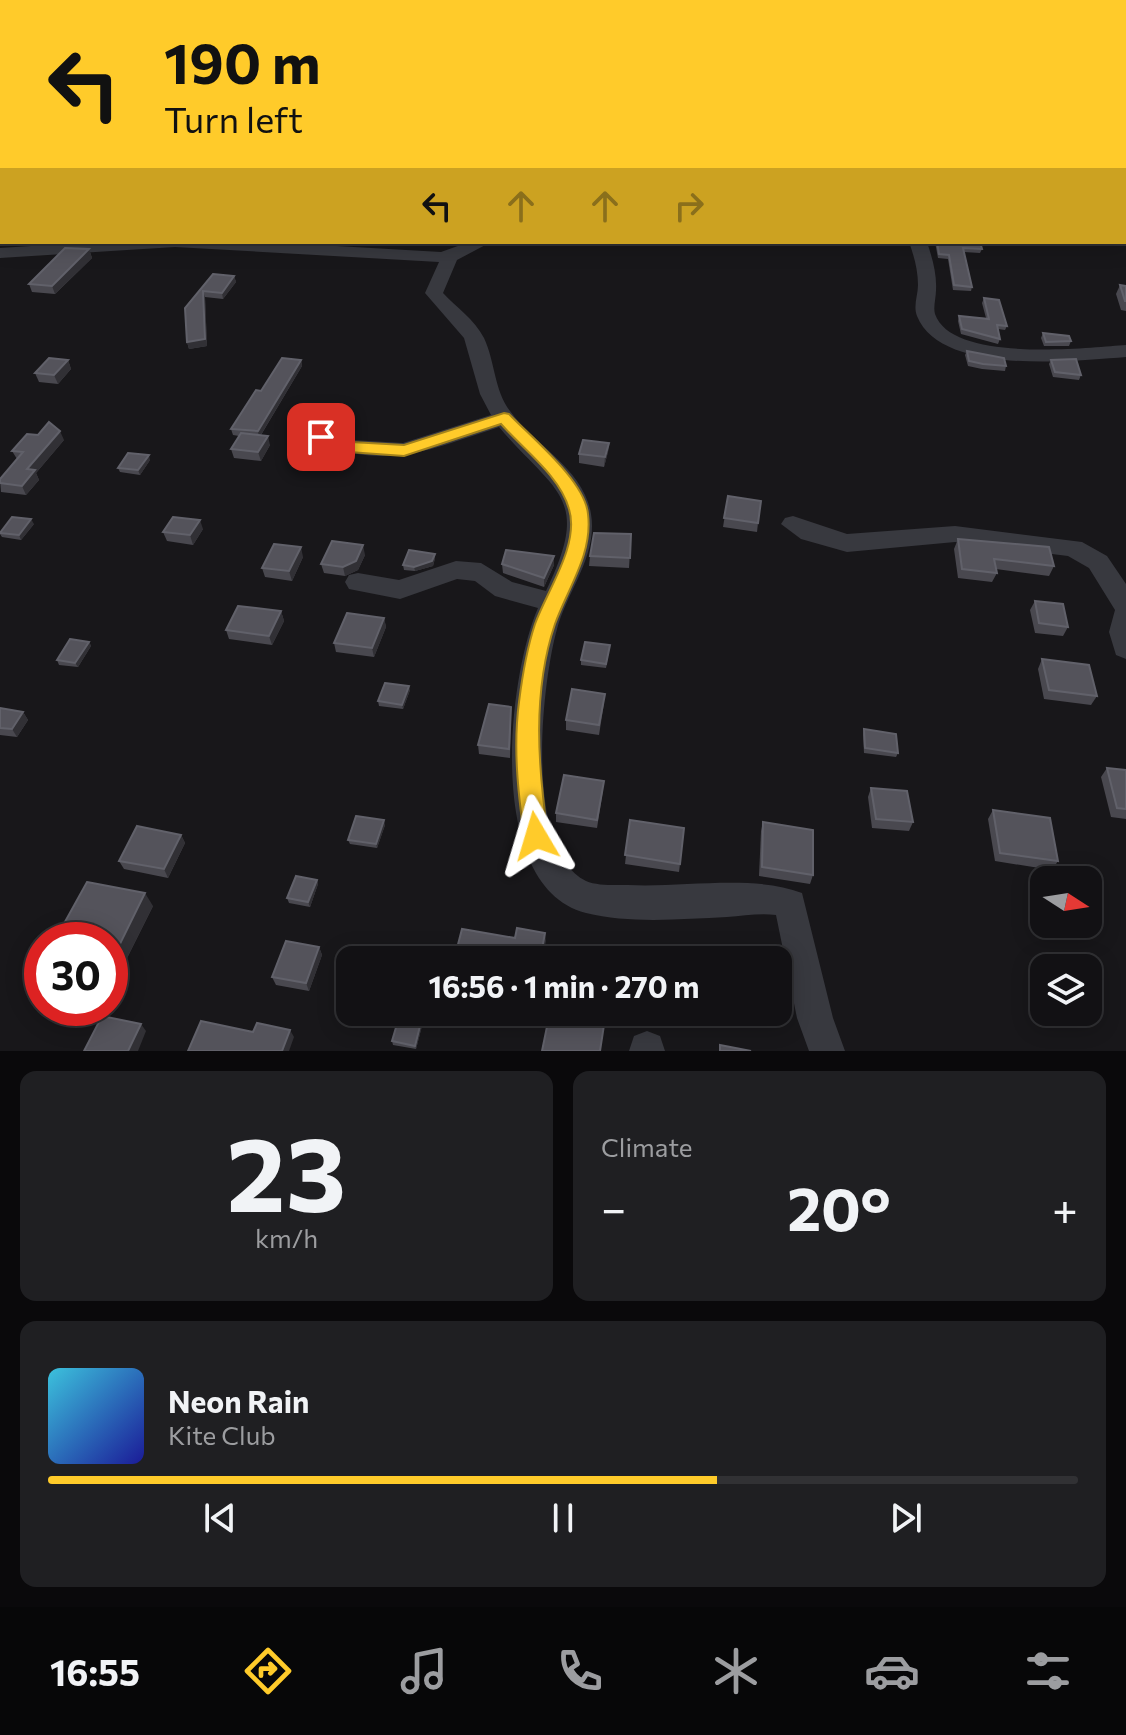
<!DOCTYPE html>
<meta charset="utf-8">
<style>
:root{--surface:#121114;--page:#1f1f22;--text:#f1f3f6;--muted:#9c9da0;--line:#313134;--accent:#ffcb2a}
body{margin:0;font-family:Commissioner,sans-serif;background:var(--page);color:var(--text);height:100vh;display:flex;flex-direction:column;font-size:30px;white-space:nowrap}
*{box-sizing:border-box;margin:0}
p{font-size:26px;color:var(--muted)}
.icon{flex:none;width:44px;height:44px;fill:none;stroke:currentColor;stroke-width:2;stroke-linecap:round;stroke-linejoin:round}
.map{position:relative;height:1051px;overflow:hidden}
.sheet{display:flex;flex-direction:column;gap:20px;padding:20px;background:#0a090b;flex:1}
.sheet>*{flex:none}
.top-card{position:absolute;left:0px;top:0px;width:1126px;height:244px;box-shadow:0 4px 20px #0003,0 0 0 2px var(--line);background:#ffcb2a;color:#111;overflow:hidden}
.needle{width:52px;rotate:102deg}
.buttons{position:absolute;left:1030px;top:866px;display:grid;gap:16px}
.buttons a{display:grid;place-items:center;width:72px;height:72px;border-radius:16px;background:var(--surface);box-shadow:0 4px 20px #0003,0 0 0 2px var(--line);font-size:40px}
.speed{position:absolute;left:24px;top:922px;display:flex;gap:16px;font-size:40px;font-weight:700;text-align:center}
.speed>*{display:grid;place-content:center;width:104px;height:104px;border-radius:50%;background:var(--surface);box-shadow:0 4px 20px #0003,0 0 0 2px var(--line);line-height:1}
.speed .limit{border:12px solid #d22;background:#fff;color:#111}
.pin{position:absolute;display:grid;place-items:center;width:68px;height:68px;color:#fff;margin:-34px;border-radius:16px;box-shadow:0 4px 12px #0006}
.me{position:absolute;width:88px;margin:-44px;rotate:353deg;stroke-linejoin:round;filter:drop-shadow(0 0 6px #0008)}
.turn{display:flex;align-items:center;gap:28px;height:168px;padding:0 32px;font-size:36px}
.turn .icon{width:104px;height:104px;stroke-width:2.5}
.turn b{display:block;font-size:56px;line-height:68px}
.lanes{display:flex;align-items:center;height:76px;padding:0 32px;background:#0003;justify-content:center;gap:40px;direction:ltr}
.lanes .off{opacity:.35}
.big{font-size:60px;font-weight:700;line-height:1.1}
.sheet .tile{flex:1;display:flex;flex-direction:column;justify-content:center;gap:12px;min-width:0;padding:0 28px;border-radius:16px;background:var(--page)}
.sheet .dial{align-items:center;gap:0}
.dial b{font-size:104px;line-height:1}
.song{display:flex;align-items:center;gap:24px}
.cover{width:96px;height:96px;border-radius:12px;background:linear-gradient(135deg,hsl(190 70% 55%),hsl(240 70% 35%))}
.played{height:8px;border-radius:4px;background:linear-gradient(90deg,var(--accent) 65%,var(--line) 65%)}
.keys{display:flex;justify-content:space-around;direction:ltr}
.heat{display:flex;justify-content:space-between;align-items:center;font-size:44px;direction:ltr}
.sheet .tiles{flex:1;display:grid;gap:20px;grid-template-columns:1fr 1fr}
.tile:last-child{grid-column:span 2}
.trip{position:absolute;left:336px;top:946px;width:456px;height:80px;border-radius:16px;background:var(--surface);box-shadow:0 4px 20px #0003,0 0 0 2px var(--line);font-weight:700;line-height:80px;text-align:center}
.dock{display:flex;height:128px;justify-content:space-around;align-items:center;background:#070708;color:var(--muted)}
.dock .icon{width:56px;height:56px}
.dock .on{color:var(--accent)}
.dock b{font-size:36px;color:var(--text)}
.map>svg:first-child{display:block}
</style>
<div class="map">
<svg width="1126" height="1051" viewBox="0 0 1126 1051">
<rect width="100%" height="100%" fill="#18171a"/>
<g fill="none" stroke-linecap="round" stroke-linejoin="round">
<path stroke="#2c353f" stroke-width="3" d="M102 0 115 2"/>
<g fill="#38393f" fill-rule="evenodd">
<path d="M811 0H837L839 2H813Z"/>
<rect x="0" y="157" width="2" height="10"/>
<path d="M93 242H267L441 252 469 242H491L457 260 443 293C457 308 474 319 484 338 495 361 494 390 510 411 534 445 584 469 591 514 598 555 567 591 557 629 542 683 523 850 586 881 597 886 616 885 628 885 681 888 754 874 802 893L833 1018 845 1051H809L797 1018 776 915C759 913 743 916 727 917 682 919 630 924 586 913 485 887 507 680 538 608L495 596 475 581 457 579 400 599 349 589 345 582 349 575 358 573 399 580 456 561 481 563 512 582 546 591C592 496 556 494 499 427 425 451 391 470 313 442L310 437 321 430 351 440 403 443 491 415 480 394 464 338 425 293 439 262 175 247 0 258V248Z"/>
<path d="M909 242H927C932 257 937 274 936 290 936 298 933 307 935 314 952 363 1085 348 1126 345V357C1074 361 941 376 917 316 913 306 918 295 918 285 918 270 914 256 909 242Z"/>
<path d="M793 516 847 534 955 526 1082 542 1107 556 1126 584V659L1116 655 1109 632 1115 610 1089 568 1068 556 955 542 847 552 801 539 781 524 785 518Z"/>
<path d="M647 1031 660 1036 665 1051H629L634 1036Z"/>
</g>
</g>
<g fill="#49484f">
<path d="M911 0H998V2H880Z"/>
<path d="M1031 0H1108L1126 2V30H1124V2H1032Z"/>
<path d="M935 242H980L982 249 980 253 964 252 972 287 971 291 953 290 948 259 938 258Z"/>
<path d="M89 249 92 258 55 294 32 292 29 284Z"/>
<path d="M213 274 234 276 236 282 223 299 205 297 207 346 189 349 187 342 185 308Z"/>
<path d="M1120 285 1126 286V311L1121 310 1116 294Z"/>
<path d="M984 298 1007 326 1005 330 998 329 1000 339 998 344 961 334 958 321 959 316 986 318 982 303Z"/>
<path d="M1043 333 1071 341 1069 346H1044L1041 338Z"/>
<path d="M967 351 1006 366 1005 371 982 369 968 366 965 355Z"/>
<path d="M68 360 71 369 58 384 39 382 35 373Z"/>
<path d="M301 360 302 366 261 435 270 445 261 461 234 458 231 449 239 436 233 435 231 429 261 391Z"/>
<path d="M1051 360 1081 375 1079 380 1053 377 1049 364Z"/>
<path d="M64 440 36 473 39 480 26 495 1 492 0 479 17 459 12 451Z"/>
<path d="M609 443 608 452 604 467 579 463V454Z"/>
<path d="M150 460 140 475 120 472 118 468Z"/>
<path d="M728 496 758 523 757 532 723 527Z"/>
<path d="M34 524 21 540 2 537 0 534V532Z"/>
<path d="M203 529 193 545 167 541 163 532Z"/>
<path d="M631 534 629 568 589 566 590 556Z"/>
<path d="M958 539 1054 566 1049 576 996 569 997 573 992 582 958 578 954 549Z"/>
<path d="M365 555 358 570 345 576 324 573 321 564Z"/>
<path d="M554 556V565L544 587 503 573 502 564Z"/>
<path d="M303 557 292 581 265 577 262 568Z"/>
<path d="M435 558 433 566 415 571 404 570 403 565Z"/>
<path d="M1035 601 1068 627 1063 636 1035 633 1030 610Z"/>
<path d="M281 611 284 621 272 645 229 639 226 630Z"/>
<path d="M384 618 386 627 374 657 336 652 334 643Z"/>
<path d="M89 642 91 646 78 667 59 665 57 660Z"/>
<path d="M610 645 606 668 581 665V660Z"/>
<path d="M1042 659 1097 696 1091 705 1044 699 1038 669Z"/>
<path d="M410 690 403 709 379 706 378 701Z"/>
<path d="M604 703 599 735 566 730V720Z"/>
<path d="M0 708 23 712 28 720 17 737 0 735Z"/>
<path d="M511 716 510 758 479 754 478 745Z"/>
<path d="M864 729 898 753 896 757 864 753 863 734Z"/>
<path d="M1107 768 1126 770V819L1111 817 1101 777Z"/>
<path d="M871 788 913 822 909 831 872 828 868 797Z"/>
<path d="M603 790 597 828 556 822V813Z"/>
<path d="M993 810 1058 861 1052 870 995 861 988 819Z"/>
<path d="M630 820 680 864 679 872 625 864Z"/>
<path d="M763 822 813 875 810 884 759 876 761 831Z"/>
<path d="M385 825 377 848 350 844 348 840Z"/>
<path d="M181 835 185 843 168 878 124 869 119 861Z"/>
<path d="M317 880 318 884 310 907 289 903 287 898Z"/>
<path d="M153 906 125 962 110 959V940H58L56 938Z"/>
<path d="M319 947 322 955 309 991 276 985 272 977Z"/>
<path d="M422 1018 423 1022 416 1049 393 1045 392 1041Z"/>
</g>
<g fill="#313035">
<path d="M89 249 92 258 55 294 52 286Z"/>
<path d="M234 276 236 282 223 299 222 293Z"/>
<path d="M203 291 205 297 207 346 189 349 187 342Z"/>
<path d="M68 360 71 369 58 384 54 375Z"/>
<path d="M301 360 302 366 259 438 258 431Z"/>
<path d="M60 431 64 440 36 473 39 480 26 495 22 486 27 469Z"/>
<path d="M268 436 270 445 261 461 258 452Z"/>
<path d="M609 443 608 452 604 467 605 457Z"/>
<path d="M149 455 150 460 140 475 138 470Z"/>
<path d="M31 519 34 524 21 540 19 535Z"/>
<path d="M200 520 203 529 193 545 190 535Z"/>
<path d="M363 545 365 555 358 570 345 576 343 567Z"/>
<path d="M301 547 303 557 292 581 289 571Z"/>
<path d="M435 554V558L433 566 415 571 414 567Z"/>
<path d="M554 556V565L544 587V578Z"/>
<path d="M281 611 284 621 272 645 269 636Z"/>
<path d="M384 618 386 627 374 657 372 648Z"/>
<path d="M89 642 91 646 78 667 75 663Z"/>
<path d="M409 686 410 690 403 709 402 705Z"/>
<path d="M23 712 28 720 17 737 12 729Z"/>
<path d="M384 820 385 825 377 848 376 844Z"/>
<path d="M181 835 185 843 168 878 164 869Z"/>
<path d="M317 880 318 884 310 907 308 902Z"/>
<path d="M145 893 153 906 125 962 117 950Z"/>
<path d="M545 933 546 941 542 960H540Z"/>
<path d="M319 947 322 955 309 991 306 983Z"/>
<path d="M422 1018 423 1022 416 1049 415 1046Z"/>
<path d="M141 1024 146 1031 138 1051H128Z"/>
<path d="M290 1030 294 1037 289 1051H282Z"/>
</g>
<g fill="#54535b" stroke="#61616a" stroke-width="2">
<path d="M446 0H506L505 2H437Z"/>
<path d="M554 0H576L575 2H554Z"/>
<path d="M614 0H782V2H613Z"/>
<path d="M880 0H978L979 2H880Z"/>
<path d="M1036 0H1083L1080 2H1037Z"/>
<path d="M1089 0 1126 2V23H1124V2H1091Z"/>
<path d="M0 104 2 105V147H0Z"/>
<path d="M937 242H980L982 249 963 248 972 287 954 285 949 255 939 254Z"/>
<path d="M65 248 89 249 52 286 29 284Z"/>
<path d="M213 274 234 276 222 293 203 291 205 339 187 342 185 308Z"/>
<path d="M1120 285 1126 286V301H1125Z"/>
<path d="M984 298 999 300 1007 326 997 325 1000 339 962 329 959 316 989 319Z"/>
<path d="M1043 333 1069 336 1071 341 1046 342Z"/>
<path d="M967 351 1004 358 1006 366 983 364 969 361Z"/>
<path d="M49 358 68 360 54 375 35 373Z"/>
<path d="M282 358 301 360 258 431 231 429 256 390 261 391Z"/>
<path d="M1076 359 1081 375 1055 372 1051 360Z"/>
<path d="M49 422 60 431 27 469 35 470 22 486 0 483V479L23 452 12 451 27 434 38 435Z"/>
<path d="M241 433 268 436 258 452 231 449Z"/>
<path d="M583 440 609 443 605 457 579 454Z"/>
<path d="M128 453 149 455 138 470 118 468Z"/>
<path d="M728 496 761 501 758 523 724 518Z"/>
<path d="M12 517 31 519 19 535 0 533Z"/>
<path d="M173 517 200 520 190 535 163 532Z"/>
<path d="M594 533 631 534 630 558 590 556Z"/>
<path d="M958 539 1049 547 1054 566 994 559 997 573 962 569Z"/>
<path d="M332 541 363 545 356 561 343 567 321 564Z"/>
<path d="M274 544 301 547 289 571 262 568Z"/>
<path d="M409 550 435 554 432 561 414 567 403 565Z"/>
<path d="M506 550 554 556 544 578 502 564Z"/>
<path d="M1035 601 1063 604 1068 627 1039 623Z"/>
<path d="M238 606 281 611 269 636 226 630Z"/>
<path d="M347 613 384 618 372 648 334 643Z"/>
<path d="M70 639 89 642 75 663 57 660Z"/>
<path d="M585 642 610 645 606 664 581 660Z"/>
<path d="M1042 659 1089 665 1097 696 1049 690Z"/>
<path d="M385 683 409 686 402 705 378 701Z"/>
<path d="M572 689 605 694 599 725 566 720Z"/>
<path d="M489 704 511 707 509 749 478 745Z"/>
<path d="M0 708 23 712 12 729 0 728Z"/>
<path d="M864 729 896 734 898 753 865 748Z"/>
<path d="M1107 768 1126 770V809L1117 808Z"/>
<path d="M564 775 604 781 597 820 556 813Z"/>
<path d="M871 788 907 791 913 822 876 819Z"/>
<path d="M993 810 1050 818 1058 861 1000 853Z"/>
<path d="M356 816 384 820 376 844 348 840Z"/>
<path d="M630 820 684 828 680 864 625 855Z"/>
<path d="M763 822 813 830V875L762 867Z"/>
<path d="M137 826 181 835 164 869 119 861Z"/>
<path d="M296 876 317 880 308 902 287 898Z"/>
<path d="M87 882 145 893 117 950 110 949V940H67L56 938Z"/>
<path d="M517 928 545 933 540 960H498L482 957 481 960H454L462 929 515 938Z"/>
<path d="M286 941 319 947 306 983 272 977Z"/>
<path d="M550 1012H606L600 1051H542Z"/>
<path d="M400 1014 422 1018 415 1046 392 1041Z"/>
<path d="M102 1016 141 1024 128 1051H84Z"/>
<path d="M201 1021 253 1032 257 1023 290 1030 282 1051H188Z"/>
<path d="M720 1045 751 1051H720Z"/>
</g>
<path fill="#ffcb2a" stroke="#a6841b" stroke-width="2" d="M504 413 509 414C532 438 585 481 588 514 593 554 568 588 555 624 532 692 538 767 548 836L544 844 536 847 527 844 524 836C518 792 513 747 519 702 522 678 527 648 535 624 546 592 580 545 569 509 560 476 523 449 501 424L404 456 349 452 312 437 321 432 351 442 404 445Z"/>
</svg>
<div class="buttons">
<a><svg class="needle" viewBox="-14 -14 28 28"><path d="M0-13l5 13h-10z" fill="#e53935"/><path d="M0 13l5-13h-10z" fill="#9c9da0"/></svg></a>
<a><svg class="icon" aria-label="layers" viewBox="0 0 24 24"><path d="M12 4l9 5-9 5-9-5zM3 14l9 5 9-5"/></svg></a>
</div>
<div class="speed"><div class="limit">30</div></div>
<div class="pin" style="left:321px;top:437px;background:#d93025"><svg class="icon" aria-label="arrive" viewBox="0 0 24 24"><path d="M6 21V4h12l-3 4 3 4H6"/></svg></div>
<svg class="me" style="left:536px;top:836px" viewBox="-20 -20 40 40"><path d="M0-17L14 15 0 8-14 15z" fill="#ffcb2a" stroke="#fff" stroke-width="4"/></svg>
<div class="trip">16:56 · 1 min · 270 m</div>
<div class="top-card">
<div class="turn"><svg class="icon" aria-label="left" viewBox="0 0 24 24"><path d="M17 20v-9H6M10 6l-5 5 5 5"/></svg><div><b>190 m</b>Turn left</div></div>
<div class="lanes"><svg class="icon" aria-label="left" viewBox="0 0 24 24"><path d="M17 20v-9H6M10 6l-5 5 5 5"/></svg><svg class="icon off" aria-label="ahead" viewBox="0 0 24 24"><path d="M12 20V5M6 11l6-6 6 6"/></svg><svg class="icon off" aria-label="ahead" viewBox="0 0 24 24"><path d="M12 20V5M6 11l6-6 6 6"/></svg><svg class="icon off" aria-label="right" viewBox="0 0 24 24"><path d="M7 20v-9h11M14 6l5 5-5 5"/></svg></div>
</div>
</div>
<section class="sheet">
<div class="tiles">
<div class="tile dial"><b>23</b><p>km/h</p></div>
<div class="tile"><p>Climate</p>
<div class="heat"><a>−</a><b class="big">20°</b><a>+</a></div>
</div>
<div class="tile">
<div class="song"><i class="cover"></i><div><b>Neon Rain</b><p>Kite Club</p></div></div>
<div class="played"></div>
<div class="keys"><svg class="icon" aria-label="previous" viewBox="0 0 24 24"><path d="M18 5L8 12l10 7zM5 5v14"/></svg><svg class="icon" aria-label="pause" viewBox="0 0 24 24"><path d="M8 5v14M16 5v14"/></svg><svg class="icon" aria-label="next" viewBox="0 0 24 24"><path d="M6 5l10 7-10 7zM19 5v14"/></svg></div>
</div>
</div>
</section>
<nav class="dock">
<b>16:55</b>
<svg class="icon on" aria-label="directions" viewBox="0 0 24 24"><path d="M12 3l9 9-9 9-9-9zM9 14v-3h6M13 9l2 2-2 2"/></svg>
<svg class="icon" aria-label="music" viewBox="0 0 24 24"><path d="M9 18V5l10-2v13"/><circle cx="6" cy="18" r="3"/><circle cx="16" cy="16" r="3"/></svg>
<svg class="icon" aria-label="phone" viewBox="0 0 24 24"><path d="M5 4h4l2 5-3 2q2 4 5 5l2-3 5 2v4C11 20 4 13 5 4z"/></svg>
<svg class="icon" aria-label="climate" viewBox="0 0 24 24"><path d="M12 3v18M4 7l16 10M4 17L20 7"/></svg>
<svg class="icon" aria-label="car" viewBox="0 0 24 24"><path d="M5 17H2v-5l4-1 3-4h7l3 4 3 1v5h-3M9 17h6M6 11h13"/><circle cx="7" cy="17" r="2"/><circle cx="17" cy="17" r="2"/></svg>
<svg class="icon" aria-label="filters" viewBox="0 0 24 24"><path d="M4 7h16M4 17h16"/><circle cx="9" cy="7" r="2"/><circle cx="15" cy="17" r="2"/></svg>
</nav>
